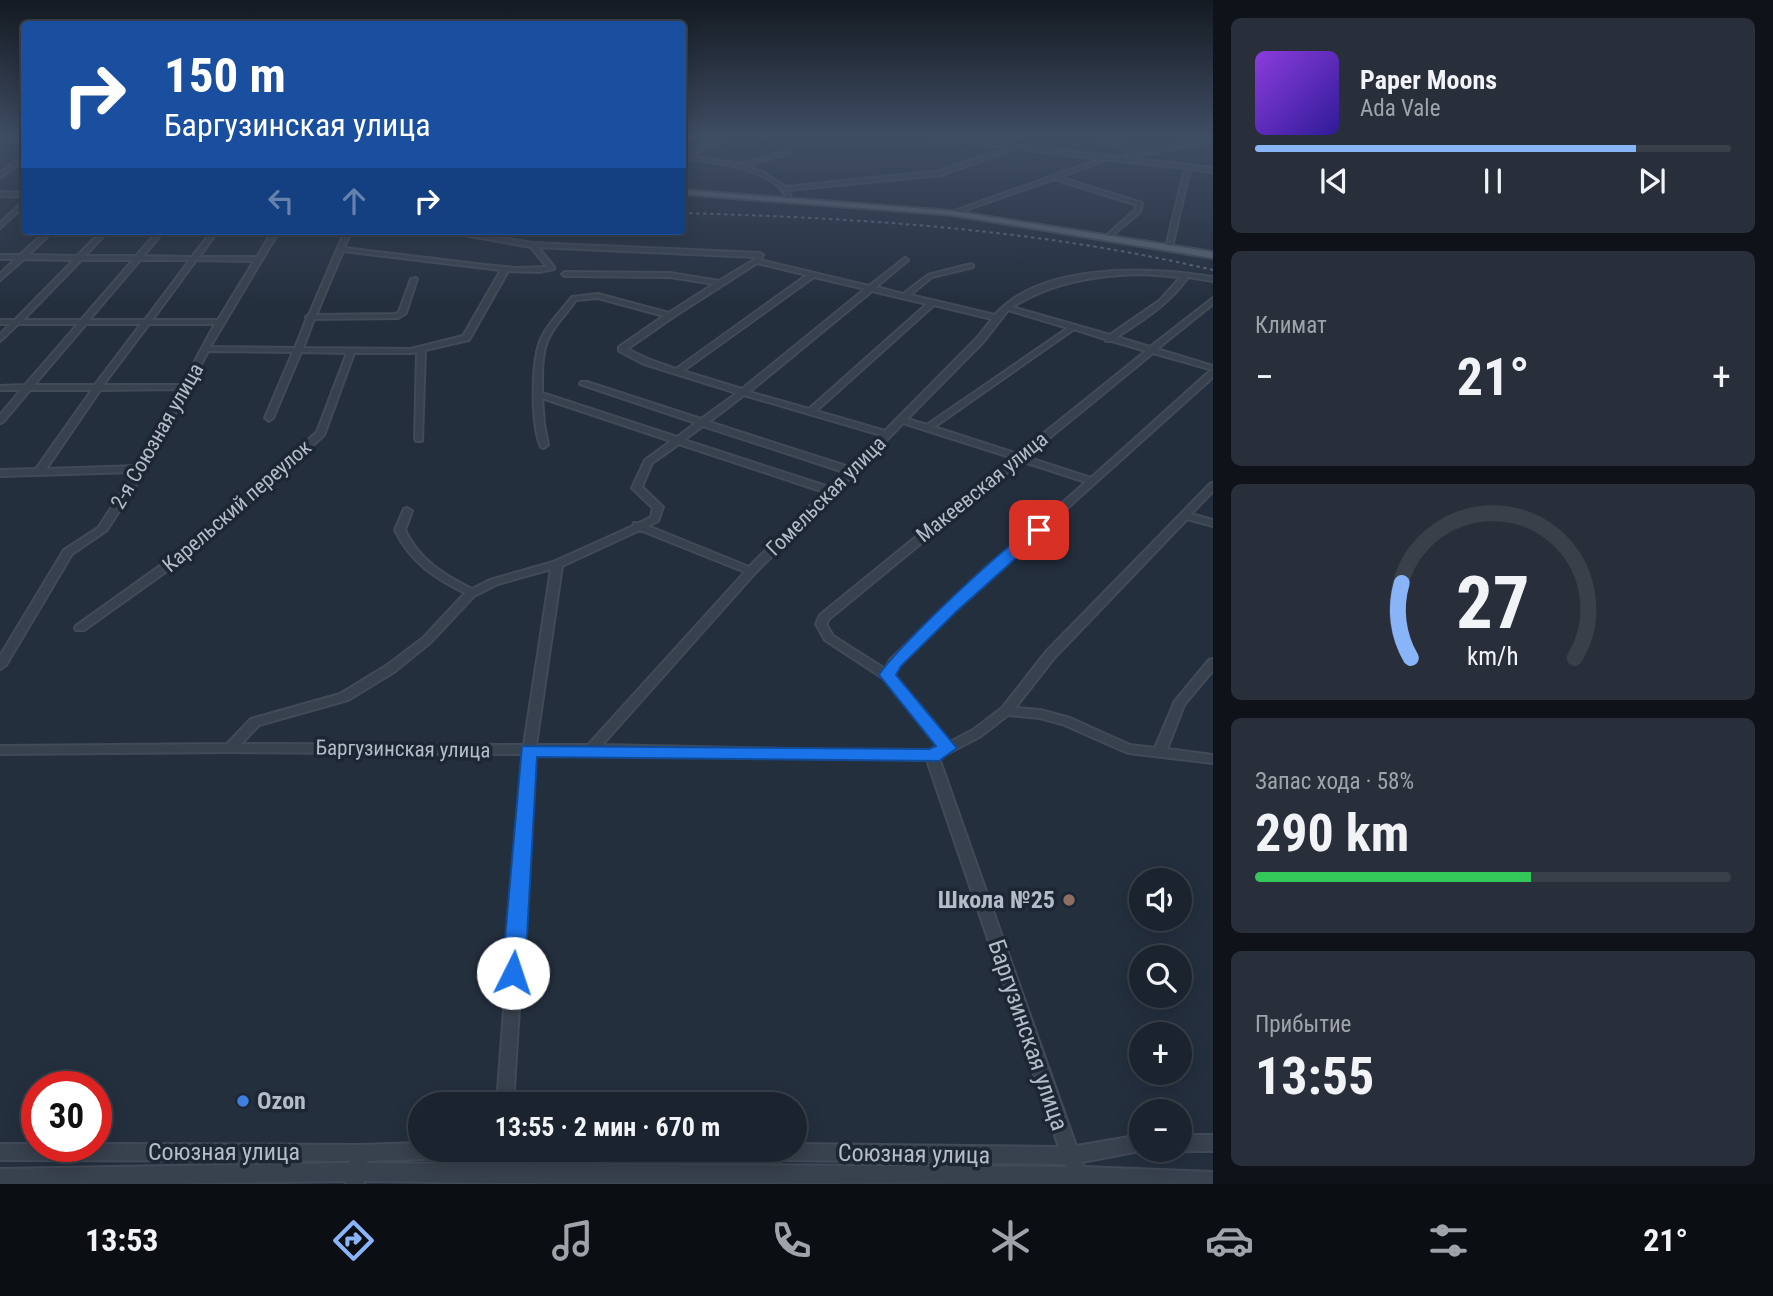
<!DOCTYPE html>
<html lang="ru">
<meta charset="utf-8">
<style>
:root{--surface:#1b232e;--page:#282f3a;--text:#f1f3f6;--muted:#a0a4aa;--line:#39404a;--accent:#8ab4f8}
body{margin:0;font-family:"Roboto Condensed",sans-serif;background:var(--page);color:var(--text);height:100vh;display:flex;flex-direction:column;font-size:26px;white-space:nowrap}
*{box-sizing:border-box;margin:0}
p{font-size:23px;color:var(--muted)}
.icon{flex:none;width:38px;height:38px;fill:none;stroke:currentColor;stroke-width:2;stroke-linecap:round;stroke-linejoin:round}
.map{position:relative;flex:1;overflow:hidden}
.details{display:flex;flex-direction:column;gap:18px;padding:18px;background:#0f1319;width:560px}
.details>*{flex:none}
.banner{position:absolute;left:21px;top:21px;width:665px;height:214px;border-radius:7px;box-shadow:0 4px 18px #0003,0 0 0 2px var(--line);background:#1a4fa0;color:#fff;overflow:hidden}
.buttons{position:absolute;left:1129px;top:868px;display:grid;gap:14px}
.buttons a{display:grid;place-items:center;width:63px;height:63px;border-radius:50%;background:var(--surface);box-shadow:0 4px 18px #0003,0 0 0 2px var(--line);font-size:35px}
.speed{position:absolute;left:21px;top:1071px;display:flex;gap:14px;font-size:35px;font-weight:700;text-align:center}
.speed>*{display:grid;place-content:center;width:91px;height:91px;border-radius:50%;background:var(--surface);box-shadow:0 4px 18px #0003,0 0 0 2px var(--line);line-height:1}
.speed .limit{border:10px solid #d22;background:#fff;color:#111}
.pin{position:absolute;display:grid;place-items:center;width:60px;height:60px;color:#fff;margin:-30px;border-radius:14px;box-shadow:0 4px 10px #0006}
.me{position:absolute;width:77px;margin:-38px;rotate:4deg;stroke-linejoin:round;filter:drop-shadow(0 0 5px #0008)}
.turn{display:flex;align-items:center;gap:24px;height:147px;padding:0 28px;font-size:32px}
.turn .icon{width:91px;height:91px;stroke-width:2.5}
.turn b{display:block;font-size:49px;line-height:60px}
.lanes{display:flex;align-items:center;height:66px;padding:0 28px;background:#0003;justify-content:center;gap:35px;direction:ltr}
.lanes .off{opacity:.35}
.big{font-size:52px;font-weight:700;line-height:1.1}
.details .card{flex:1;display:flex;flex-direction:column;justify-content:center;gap:10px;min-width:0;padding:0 24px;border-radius:10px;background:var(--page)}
.details .dial{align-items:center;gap:0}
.dial svg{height:182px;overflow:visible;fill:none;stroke:var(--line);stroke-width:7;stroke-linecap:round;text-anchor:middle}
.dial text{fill:var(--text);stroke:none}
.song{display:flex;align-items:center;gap:21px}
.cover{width:84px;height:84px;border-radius:10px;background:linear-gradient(135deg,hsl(270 70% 55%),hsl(250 70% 35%))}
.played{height:7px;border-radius:4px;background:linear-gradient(90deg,var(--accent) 80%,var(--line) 80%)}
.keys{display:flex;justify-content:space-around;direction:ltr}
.heat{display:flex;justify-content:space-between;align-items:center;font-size:38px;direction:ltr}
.charge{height:10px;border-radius:5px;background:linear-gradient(90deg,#34c759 58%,var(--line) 0)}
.trip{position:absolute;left:408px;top:1092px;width:399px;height:70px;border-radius:35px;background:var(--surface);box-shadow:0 4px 18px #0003,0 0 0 2px var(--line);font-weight:700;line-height:70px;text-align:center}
.tabs{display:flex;height:112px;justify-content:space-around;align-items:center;background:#0b0e12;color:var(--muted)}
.tabs .icon{width:49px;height:49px}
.tabs .current{color:var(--accent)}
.tabs b{font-size:32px;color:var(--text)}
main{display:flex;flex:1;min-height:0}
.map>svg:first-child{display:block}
</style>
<main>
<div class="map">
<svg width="1213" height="1184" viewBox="0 0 1213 1184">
<rect width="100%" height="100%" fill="#242f3e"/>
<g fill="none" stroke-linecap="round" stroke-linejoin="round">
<defs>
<g id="minor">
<path d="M4 137H12L24 141V144Z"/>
<path d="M726 137H733L690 156 739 164 789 151V153L745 166 764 173 786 187 940 171 1005 149 1010 150 941 175 788 190 792 200 789 202C785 198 785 193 781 189 760 166 711 162 682 158V154Z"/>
<path d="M925 137H943L1188 165 1213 168V172L1190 169 1172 247 1169 249 1166 247 1185 168 1103 159V161L1059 177 1142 203 1140 212 1109 238 1107 237V235L1135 210 1137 205 1054 179 954 214 949 213 1100 159Z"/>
<path d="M1094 137H1102L1143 151 1213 138V142L1127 158 1125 155 1136 153Z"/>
<path d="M22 156H24V159L0 178V173Z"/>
<path d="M0 192 24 193V197L0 196Z"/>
<path d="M24 201V206L0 228V223Z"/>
<path d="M46 231H53L28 255 77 256 102 231H108L85 256H136L158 231H164L143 256 192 257 212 231H218L199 257H257L273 231H279L210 347 295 348 307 318 306 317 309 315 345 231H351L344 248 485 265 516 268 547 267 531 247 442 231H457L533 243 760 253 763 255 760 260 869 286 905 258 908 260 907 261 876 287 903 294 928 275 971 264 973 265V267L932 277 910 295 995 315C1042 262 1148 267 1213 277V281L1188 277C1169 304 1143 320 1117 337L1150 347 1213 298V304L1157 349 1213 366V370L1153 353 1026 457 1091 478 1210 371H1213V377L955 609 898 665 893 675 950 742 973 730 1002 708 1046 652 1210 484 1213 483V491L1191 514 1213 520V526L1187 519 1054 658 1015 708 1040 710 1070 718 1130 745 1155 748 1175 701 1209 660 1213 659V670L1184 705 1167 749 1213 755V763L1128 753 1062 724 1040 718 1008 715 981 736 939 758 1076 1146 1141 1135V1150H1145L1082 1162 1084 1167 1213 1172V1184L501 1183 364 1181V1184H346L347 1181 161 1184H0V1169L350 1163V1161L0 1160V1144H37V1146H96V1144L360 1145 420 1143V1150H457L454 1156 448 1158 367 1161V1163L493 1164 494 1150H510V1164L1066 1167 1065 1164 645 1158 639 1156 636 1150H794V1144L1059 1147 927 760 656 754H535L513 1104H497L523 754 230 752 0 754V746L227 744 251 719 340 694 386 666 423 638 465 593C435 578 410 562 395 530L404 509 407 508 412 511 405 530C419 560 444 575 472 589L490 580 553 562 633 526 634 523H639L651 517 653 508 632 488 645 460 671 441 542 398 544 424 548 445 544 448 541 447C531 424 531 359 542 337 549 322 562 310 572 297L598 294 669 313 714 284 670 277 565 276 562 274 565 272 670 273 719 281 754 260 756 257 538 247 554 267V269L539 272 508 271 469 340 425 350 422 441H416L415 439 417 352 411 353H354L324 435 203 545 84 630H76L75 628 76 626 195 541 317 432 347 353 301 352 273 418 269 421 265 418 293 352 208 351 146 469 107 530 72 554 6 665 0 669V656L64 550 98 528 135 472 0 476V470L36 469 92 390H30L3 422 0 423V415L21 390H0V386L25 385 78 324H18L0 341V335L10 324H0V320H15L74 260 24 259 0 280V274L16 259H0V255H20ZM343 251 501 270 463 336 411 349 303 348 314 319 398 318 406 313 417 279 416 278 411 279 399 312 396 314 316 315ZM81 260H133L81 320H23ZM140 260H190L145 320H89ZM196 260 254 261 218 320H152ZM757 263 807 275 676 369 650 360 627 349 673 317ZM1142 274 1181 277 1159 301 1110 335 1012 307C1052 282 1095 275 1142 274ZM814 277 865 289 742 389 683 371ZM872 291 927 304 809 409 749 392ZM598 298 664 316 619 347V351L644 364 737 393 701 419 587 382H581L580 384 696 423 677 437 542 393C542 375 541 353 549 337 556 323 568 312 576 300ZM934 305 992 319 978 337 885 431 816 411ZM1008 310 1068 328 927 425 907 419 984 341ZM86 324H141L95 385H34ZM149 324H215L182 385H103ZM1074 329 1105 339 1106 341H1112L1146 351 1018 454 934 427ZM180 389 138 466 46 469 100 390ZM744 395 881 435 849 467 709 422ZM903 423 1013 458 820 615 816 624 825 640 883 678 940 747 930 752 602 745 755 573 855 473ZM703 426 844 472 829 487 684 440ZM679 444 824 492 749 567 648 526 658 521 663 507 642 487 652 463ZM1021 461 1086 482 947 605 890 660 885 669 833 636 826 624 829 619ZM640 530 745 572 588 745H536L562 566ZM551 569 524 745 241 744 259 725 348 700 394 672 431 642 474 596 498 584Z"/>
<path d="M1180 1135H1213V1151H1180L1176 1150H1180Z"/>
</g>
<path id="major" d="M682 190 952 211 1213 252V258L952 215 682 194Z"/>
</defs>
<use href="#minor" stroke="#414a57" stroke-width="4"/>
<use href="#major" stroke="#414a57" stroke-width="4"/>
<use href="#minor" fill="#38414e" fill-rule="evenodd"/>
<use href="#major" fill="#56606e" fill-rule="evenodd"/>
<path stroke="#5a6575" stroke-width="2" stroke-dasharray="3.5 3.5" stroke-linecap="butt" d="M682 213C862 218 1038 229 1213 270"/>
</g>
<linearGradient id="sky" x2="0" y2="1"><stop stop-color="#141a22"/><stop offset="0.45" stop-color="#3f4d63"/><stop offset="1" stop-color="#3f4d63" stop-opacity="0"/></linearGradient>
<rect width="1213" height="303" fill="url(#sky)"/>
<path fill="#1a73e8" stroke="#114b97" stroke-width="2" d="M1039 526 1044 527V533L957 611 901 666 896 675 957 748 939 761 537 757 525 973 521 980 513 983 505 980 502 973 522 746 929 749 936 746 879 675C891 653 1018 531 1039 526Z"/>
<circle fill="#8d6e63" stroke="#1d2633" stroke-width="2.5" cx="1069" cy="900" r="7"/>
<circle fill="#3f7fe0" stroke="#1d2633" stroke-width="2.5" cx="243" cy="1101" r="7"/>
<g text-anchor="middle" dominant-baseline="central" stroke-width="7" stroke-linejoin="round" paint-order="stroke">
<g font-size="21" fill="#b4bcc9" stroke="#1d2633">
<text transform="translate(157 436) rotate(-60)">2-я Союзная улица</text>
<text transform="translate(982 487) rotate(-39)">Макеевская улица</text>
<text transform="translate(826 496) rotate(-45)">Гомельская улица</text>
<text transform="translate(237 506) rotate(-41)">Карельский переулок</text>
<text transform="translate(403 749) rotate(1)">Баргузинская улица</text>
</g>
<g font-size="24" font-weight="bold" fill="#b4bcc9" stroke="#1d2633" text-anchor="end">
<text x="1055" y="900">Школа №25</text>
<text x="257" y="1101" text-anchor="start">Ozon</text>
</g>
<g font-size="24" fill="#b4bcc9" stroke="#1d2633">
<text transform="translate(1028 1035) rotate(71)">Баргузинская улица</text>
<text x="224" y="1152">Союзная улица</text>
<text transform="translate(914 1154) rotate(1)">Союзная улица</text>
</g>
</g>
</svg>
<div class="buttons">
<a><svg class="icon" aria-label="sound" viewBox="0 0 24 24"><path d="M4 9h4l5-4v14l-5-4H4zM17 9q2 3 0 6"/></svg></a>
<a><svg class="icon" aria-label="search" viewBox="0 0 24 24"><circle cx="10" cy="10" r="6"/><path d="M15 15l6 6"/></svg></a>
<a>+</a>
<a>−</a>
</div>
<div class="speed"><div class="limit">30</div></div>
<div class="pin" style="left:1039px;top:530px;background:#d93025"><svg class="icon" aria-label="arrive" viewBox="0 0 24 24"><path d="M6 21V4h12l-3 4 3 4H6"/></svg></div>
<svg class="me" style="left:513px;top:973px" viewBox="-20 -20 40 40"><circle r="19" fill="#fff"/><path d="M0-13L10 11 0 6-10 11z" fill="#1a73e8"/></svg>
<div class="trip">13:55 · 2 мин · 670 m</div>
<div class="banner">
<div class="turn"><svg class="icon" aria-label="right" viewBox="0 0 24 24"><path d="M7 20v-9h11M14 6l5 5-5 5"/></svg><div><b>150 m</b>Баргузинская улица</div></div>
<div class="lanes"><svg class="icon off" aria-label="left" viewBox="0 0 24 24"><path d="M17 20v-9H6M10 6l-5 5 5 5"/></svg><svg class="icon off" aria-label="ahead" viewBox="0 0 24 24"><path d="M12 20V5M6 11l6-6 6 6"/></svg><svg class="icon" aria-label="right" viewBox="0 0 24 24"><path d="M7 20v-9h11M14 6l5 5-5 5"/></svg></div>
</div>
</div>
<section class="details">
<div class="card">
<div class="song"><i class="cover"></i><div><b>Paper Moons</b><p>Ada Vale</p></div></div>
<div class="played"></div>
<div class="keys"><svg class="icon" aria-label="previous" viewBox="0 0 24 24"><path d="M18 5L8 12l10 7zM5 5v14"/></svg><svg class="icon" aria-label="pause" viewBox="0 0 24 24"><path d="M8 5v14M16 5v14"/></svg><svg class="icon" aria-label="next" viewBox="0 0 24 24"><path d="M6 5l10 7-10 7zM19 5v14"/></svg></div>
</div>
<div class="card"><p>Климат</p>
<div class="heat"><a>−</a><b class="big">21°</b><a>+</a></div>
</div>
<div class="card dial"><svg viewBox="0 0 100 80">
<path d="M14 69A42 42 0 1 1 86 69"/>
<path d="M14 69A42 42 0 0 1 10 36" stroke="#8ab4f8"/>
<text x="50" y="56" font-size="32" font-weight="700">27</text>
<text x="50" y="72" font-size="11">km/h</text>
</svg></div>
<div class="card"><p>Запас хода · 58%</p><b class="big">290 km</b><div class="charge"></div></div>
<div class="card"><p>Прибытие</p><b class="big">13:55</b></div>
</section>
</main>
<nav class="tabs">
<b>13:53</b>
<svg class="icon current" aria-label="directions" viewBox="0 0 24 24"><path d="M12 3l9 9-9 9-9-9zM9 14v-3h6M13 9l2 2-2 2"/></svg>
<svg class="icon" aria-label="music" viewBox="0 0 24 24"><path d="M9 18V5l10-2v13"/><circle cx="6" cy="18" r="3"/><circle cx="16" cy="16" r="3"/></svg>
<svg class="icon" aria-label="phone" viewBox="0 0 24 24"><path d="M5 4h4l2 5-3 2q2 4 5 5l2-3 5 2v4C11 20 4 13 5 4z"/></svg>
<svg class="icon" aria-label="climate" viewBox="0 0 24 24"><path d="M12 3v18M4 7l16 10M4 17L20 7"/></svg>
<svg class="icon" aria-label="car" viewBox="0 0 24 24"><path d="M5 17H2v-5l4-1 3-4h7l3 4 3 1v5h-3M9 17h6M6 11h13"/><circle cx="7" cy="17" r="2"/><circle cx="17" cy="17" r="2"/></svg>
<svg class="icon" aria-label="filters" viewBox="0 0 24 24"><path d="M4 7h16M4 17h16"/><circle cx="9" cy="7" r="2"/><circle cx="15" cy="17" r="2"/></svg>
<b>21°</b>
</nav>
